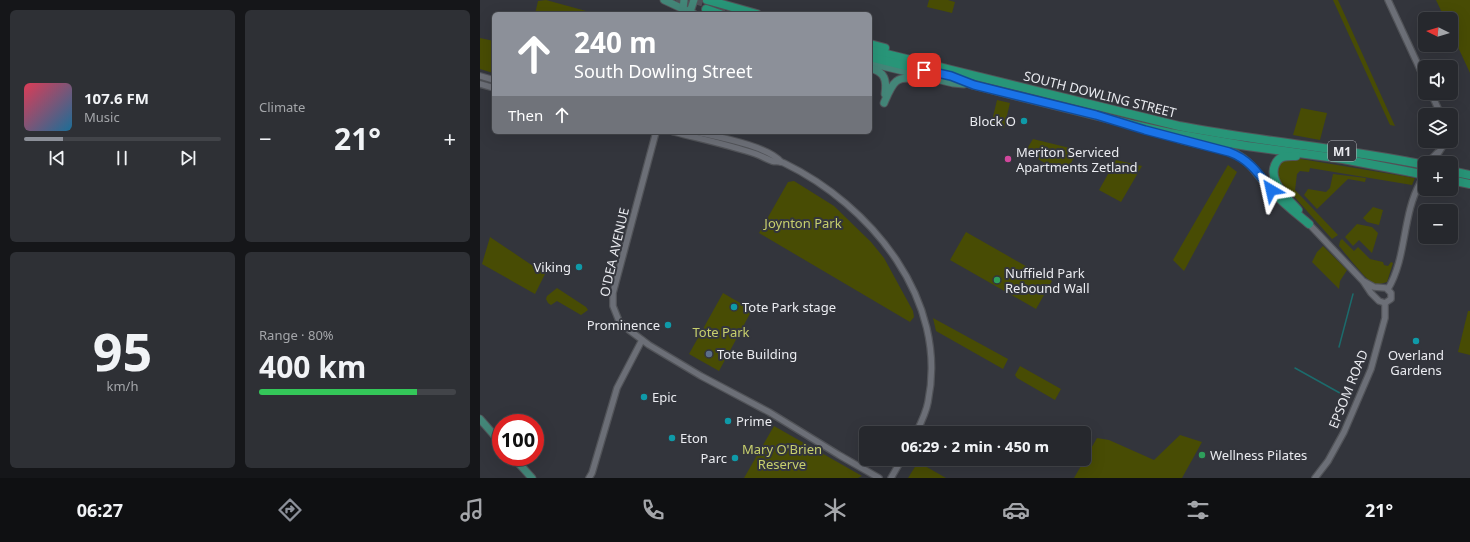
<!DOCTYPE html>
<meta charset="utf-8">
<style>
:root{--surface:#26282d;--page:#2e3035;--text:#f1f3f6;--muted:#a4a6aa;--line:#424449;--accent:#8c9099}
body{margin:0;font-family:"Noto Sans",sans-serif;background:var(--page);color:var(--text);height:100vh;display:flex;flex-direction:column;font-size:15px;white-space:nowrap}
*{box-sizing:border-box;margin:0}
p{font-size:13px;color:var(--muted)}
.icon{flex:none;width:22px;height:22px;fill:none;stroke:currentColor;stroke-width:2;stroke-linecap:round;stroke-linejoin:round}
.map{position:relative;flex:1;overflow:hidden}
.panel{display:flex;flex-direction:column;gap:10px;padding:10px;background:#151619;width:480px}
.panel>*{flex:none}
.banner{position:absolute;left:12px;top:12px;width:380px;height:122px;border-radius:6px;box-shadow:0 4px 16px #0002,0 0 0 1px var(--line);background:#8c9099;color:#fff;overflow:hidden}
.needle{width:26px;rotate:275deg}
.controls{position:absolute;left:938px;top:12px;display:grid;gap:8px}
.controls a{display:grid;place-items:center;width:40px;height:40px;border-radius:6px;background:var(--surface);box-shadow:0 4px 16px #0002,0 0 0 1px var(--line);font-size:20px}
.speed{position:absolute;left:12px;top:414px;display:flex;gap:8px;font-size:20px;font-weight:700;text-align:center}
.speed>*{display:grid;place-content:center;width:52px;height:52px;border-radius:50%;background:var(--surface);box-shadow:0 4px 16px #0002,0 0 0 1px var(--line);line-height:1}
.speed .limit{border:6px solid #d22;background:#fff;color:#111}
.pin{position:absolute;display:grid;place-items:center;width:34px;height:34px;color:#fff;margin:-17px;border-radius:8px;box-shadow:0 2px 6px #0006}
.me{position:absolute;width:44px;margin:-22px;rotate:324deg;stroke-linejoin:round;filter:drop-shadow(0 0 3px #0008)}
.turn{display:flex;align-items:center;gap:14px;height:84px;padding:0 16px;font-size:18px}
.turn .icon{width:52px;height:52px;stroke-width:2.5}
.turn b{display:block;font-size:28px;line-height:34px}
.then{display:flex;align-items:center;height:38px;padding:0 16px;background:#0003;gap:8px;font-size:15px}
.big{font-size:30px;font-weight:700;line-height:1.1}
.panel .widget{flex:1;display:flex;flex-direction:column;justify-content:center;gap:6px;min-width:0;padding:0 14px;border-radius:6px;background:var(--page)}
.panel .dial{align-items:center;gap:0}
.dial b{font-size:52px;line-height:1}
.song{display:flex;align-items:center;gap:12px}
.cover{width:48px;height:48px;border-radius:6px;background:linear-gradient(135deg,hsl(350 70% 55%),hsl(200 70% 35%))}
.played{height:4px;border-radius:2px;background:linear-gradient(90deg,var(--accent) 20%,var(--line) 20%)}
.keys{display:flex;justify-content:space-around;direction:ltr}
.heat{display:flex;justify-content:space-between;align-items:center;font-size:22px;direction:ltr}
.charge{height:6px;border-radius:3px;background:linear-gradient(90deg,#34c759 80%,var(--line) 0)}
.panel .tiles{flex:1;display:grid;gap:10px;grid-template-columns:repeat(2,1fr)}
.trip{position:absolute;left:379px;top:426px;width:232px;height:40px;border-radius:6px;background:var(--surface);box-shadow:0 4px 16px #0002,0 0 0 1px var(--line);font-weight:700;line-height:40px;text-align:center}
.dock{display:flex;height:64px;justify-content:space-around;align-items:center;background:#0f1012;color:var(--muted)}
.dock .icon{width:28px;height:28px}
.dock .selected{color:var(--accent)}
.dock b{font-size:18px;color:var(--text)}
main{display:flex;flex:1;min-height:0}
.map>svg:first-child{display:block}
</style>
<main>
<section class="panel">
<div class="tiles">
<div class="widget">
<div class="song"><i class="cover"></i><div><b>107.6 FM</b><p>Music</p></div></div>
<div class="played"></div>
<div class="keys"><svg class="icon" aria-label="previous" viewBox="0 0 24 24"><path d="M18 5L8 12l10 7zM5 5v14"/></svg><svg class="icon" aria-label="pause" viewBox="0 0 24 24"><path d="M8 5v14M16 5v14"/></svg><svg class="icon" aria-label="next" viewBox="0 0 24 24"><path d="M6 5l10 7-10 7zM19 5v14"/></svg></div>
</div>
<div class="widget"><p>Climate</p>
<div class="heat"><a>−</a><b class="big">21°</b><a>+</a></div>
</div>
<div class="widget dial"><b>95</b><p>km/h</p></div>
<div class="widget"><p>Range · 80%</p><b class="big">400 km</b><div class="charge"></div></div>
</div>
</section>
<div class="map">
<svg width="990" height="478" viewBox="0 0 990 478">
<rect width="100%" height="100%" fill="#33353c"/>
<g fill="#484c04">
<path d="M66 0 117 14H55L58 1Z"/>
<path d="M449 0H468L475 2 472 13 447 7Z"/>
<path d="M853 0H858L915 126 910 125Z"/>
<path d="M956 0H990V73L971 32V19H965Z"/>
<path d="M0 38 14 41 13 73 0 69Z"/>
<path d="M517 100 530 103 524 128 511 125Z"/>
<path d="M821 108 847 113 840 140 813 135Z"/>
<path d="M553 139 598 150 585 174 545 152Z"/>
<path d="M809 157 935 178 932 185 830 168 829 172 820 171 817 174 815 190 858 235 852 239 802 183C794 170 794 163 809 157Z"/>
<path d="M636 160 662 166 641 202 619 190Z"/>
<path d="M748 165 757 172 704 271 693 260Z"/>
<path d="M853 174 886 178 885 182 868 179 837 209 824 195 828 189 846 192 850 188Z"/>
<path d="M314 181 354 206 391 242 404 258 433 311 434 317 430 322 279 233 308 182Z"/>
<path d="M893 207 903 210 899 225 887 222 883 218Z"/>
<path d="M877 224 892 227 898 233 892 253 879 240 873 246 865 237Z"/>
<path d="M486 232 572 281 556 309 470 260Z"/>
<path d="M10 237 65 274 55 294 2 264Z"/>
<path d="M862 239 874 251 878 247 890 259 903 262 904 265 908 266 911 262 913 263 907 282C903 283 898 285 894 284 887 281 865 253 859 246L860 241Z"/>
<path d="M843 246 867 270 860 281 859 289 832 262 837 252Z"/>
<path d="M77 288 106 307 108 310 101 315 77 301 71 305 68 303 66 299 67 296Z"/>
<path d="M243 293 272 310 239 371 209 354Z"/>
<path d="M988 311H990V355L978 352Z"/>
<path d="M453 318 528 359 523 369 456 331Z"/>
<path d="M540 366 581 389 575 400 537 378 535 375Z"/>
<path d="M294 426 382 476 378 478H264Z"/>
<path d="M700 435 722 442 702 478H594L617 438 629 440 674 460Z"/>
<path d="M438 462 466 478H428Z"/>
</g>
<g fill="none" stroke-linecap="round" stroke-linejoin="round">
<g stroke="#1c6b6c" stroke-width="1.5">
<path d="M859 347 873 294"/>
<path d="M815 368 867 397"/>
</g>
<g stroke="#4e5057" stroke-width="8" stroke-dasharray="8 4" stroke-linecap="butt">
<path d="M196 0 210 4"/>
<path d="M215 0 259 14"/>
</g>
<defs>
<g id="minor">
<path d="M908 0 945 80"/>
<path d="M0 76 14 80"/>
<path d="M0 84 14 88"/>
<path d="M951 93 961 115"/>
<path d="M176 132 133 293V306L139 321 149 330 169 345 221 376 289 412 359 455 399 478"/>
<path d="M194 132C221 139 249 145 276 154 281 156 287 159 292 161 296 162 300 161 304 163 391 205 469 300 448 402 446 413 441 423 436 433"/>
<path d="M217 132C238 137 288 146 301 162"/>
<path d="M947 163 957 153"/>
<path d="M952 163 966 141"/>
<path d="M829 224 883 281 891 293 899 301 905 303 911 299V293L906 288 894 287 883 281"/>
<path d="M908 289C927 257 922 216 940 183 941 180 943 178 945 176"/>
<path d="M109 478 112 473 137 388 162 340"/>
<path d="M411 478 422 459"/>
<path d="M835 478 848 461 864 432 891 369 905 318V303"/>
</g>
<g id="major">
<path d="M184 0 214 14"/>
<path d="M203 9 204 0"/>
<path d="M210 12 214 0"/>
<path d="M390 63 473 83 484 84"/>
<path d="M390 68C405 72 407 80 405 94"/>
<path d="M404 103C413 82 415 75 439 79"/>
<path d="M0 419 21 443"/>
<path d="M33 457 52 478"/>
</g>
<g id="highway">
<path d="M227 0 277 14"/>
<path d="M226 9 240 14"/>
<path d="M390 44 405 48"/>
<path d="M390 50 699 126C781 142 864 148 945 165"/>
<path d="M390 57 471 77 494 85 654 125 690 133 767 146 863 159 931 172"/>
<path d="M700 139C717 144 742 147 756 154 774 164 779 178 792 191 803 203 816 213 829 224"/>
<path d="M816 156C807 156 799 155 795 165 788 181 808 199 818 210"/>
<path d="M971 171 990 175"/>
<path d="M971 180 990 184"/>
</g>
</defs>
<use href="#minor" stroke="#515358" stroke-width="8"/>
<use href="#major" stroke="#515358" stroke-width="9"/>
<use href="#highway" stroke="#515358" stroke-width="10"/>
<use href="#minor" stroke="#6c6f77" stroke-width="5.5"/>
<use href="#major" stroke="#438678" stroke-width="7"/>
<use href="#highway" stroke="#289578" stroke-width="8"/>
<defs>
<path id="highway-bridge" d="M931 172 945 175"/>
</defs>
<use href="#highway-bridge" stroke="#515358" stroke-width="10" stroke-linecap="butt"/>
<use href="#highway-bridge" stroke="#289578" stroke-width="8"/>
</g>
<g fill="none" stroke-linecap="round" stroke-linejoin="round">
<defs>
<path id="route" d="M444 70 471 76 494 85 616 115 665 130 749 152C769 159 779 174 791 190"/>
</defs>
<use href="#route" stroke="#114b97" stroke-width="10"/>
<use href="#route" stroke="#1a73e8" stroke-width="7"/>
</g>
<g fill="#0f9aa8" stroke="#33353c" stroke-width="1.5">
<circle cx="544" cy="121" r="4"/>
<circle cx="99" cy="267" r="4"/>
<circle cx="254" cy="307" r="4"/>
<circle cx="188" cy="325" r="4"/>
<circle cx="936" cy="341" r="4"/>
<circle cx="164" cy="397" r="4"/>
<circle cx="248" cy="421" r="4"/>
<circle cx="192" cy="438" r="4"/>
<circle cx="255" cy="458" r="4"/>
</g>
<circle fill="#d1479c" stroke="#33353c" stroke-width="1.5" cx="528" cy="159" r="4"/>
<g fill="#2e9e5b" stroke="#33353c" stroke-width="1.5">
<circle cx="517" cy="280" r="4"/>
<circle cx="722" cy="455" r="4"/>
</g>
<circle fill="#5c6f8a" stroke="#33353c" stroke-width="1.5" cx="229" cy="354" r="4"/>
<g text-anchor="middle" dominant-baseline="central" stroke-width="4" stroke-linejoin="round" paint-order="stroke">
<rect fill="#33353c" stroke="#b3b4ba" stroke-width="1" x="848" y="141" width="28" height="20" rx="3"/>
<g font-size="12" font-weight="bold" fill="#eaebf0">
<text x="862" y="151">M1</text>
</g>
<g font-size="13" fill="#eaebf0" stroke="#33353c">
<text transform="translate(620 94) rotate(14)">SOUTH DOWLING STREET</text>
<text transform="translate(134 252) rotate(-77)">O'DEA AVENUE</text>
<text transform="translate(868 389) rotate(-68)">EPSOM ROAD</text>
</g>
<g font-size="13" fill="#eaebf0" stroke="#33353c" text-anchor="start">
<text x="536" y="121" text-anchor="end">Block O</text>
<text x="536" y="152">Meriton Serviced<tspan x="536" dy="15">Apartments Zetland</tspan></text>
<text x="91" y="267" text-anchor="end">Viking</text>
<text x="525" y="273">Nuffield Park<tspan x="525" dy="15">Rebound Wall</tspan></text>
<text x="262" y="307">Tote Park stage</text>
<text x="180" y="325" text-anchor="end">Prominence</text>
<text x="237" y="354">Tote Building</text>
<text x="936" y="355" text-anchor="middle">Overland<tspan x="936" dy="15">Gardens</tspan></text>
<text x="172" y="397">Epic</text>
<text x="256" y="421">Prime</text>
<text x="200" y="438">Eton</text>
<text x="730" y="455">Wellness Pilates</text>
<text x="247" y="458" text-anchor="end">Parc</text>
</g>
<g font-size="13" fill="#c7cf6d" stroke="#33353c">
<text x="323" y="223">Joynton Park</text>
<text x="241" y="332">Tote Park</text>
<text x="302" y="449">Mary O'Brien<tspan x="302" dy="15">Reserve</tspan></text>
</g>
</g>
</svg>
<div class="controls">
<a><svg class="needle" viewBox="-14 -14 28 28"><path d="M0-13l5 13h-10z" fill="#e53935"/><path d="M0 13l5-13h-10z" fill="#a4a6aa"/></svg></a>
<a><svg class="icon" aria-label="sound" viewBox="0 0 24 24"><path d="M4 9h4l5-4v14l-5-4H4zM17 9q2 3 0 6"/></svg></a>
<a><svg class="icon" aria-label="layers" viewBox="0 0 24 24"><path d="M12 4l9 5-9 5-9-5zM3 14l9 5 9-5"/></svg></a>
<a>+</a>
<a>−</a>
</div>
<div class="speed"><div class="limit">100</div></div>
<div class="pin" style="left:444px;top:70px;background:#d93025"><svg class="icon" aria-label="arrive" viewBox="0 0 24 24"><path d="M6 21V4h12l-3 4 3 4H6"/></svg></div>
<svg class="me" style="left:791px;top:190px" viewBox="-20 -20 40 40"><path d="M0-17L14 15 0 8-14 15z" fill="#1a73e8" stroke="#fff" stroke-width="4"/></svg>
<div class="trip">06:29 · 2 min · 450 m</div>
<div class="banner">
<div class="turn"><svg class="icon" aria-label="ahead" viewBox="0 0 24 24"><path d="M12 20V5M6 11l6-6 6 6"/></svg><div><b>240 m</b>South Dowling Street</div></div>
<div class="then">Then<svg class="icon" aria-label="ahead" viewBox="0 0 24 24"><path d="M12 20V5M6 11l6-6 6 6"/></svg></div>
</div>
</div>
</main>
<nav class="dock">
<b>06:27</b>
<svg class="icon selected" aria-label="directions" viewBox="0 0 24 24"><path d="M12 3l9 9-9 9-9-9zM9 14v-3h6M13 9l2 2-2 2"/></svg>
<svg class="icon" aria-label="music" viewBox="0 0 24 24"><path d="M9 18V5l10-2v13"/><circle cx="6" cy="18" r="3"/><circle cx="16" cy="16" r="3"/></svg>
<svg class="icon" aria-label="phone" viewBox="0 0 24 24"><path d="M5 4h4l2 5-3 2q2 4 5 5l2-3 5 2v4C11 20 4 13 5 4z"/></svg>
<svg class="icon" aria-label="climate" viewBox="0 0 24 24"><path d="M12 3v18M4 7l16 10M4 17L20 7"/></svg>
<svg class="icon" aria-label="car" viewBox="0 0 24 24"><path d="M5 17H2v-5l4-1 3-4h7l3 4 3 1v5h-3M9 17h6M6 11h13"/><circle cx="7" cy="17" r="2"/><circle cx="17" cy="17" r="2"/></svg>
<svg class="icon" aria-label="filters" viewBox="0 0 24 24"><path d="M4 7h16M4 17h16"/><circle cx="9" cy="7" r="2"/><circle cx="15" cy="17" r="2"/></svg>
<b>21°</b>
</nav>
